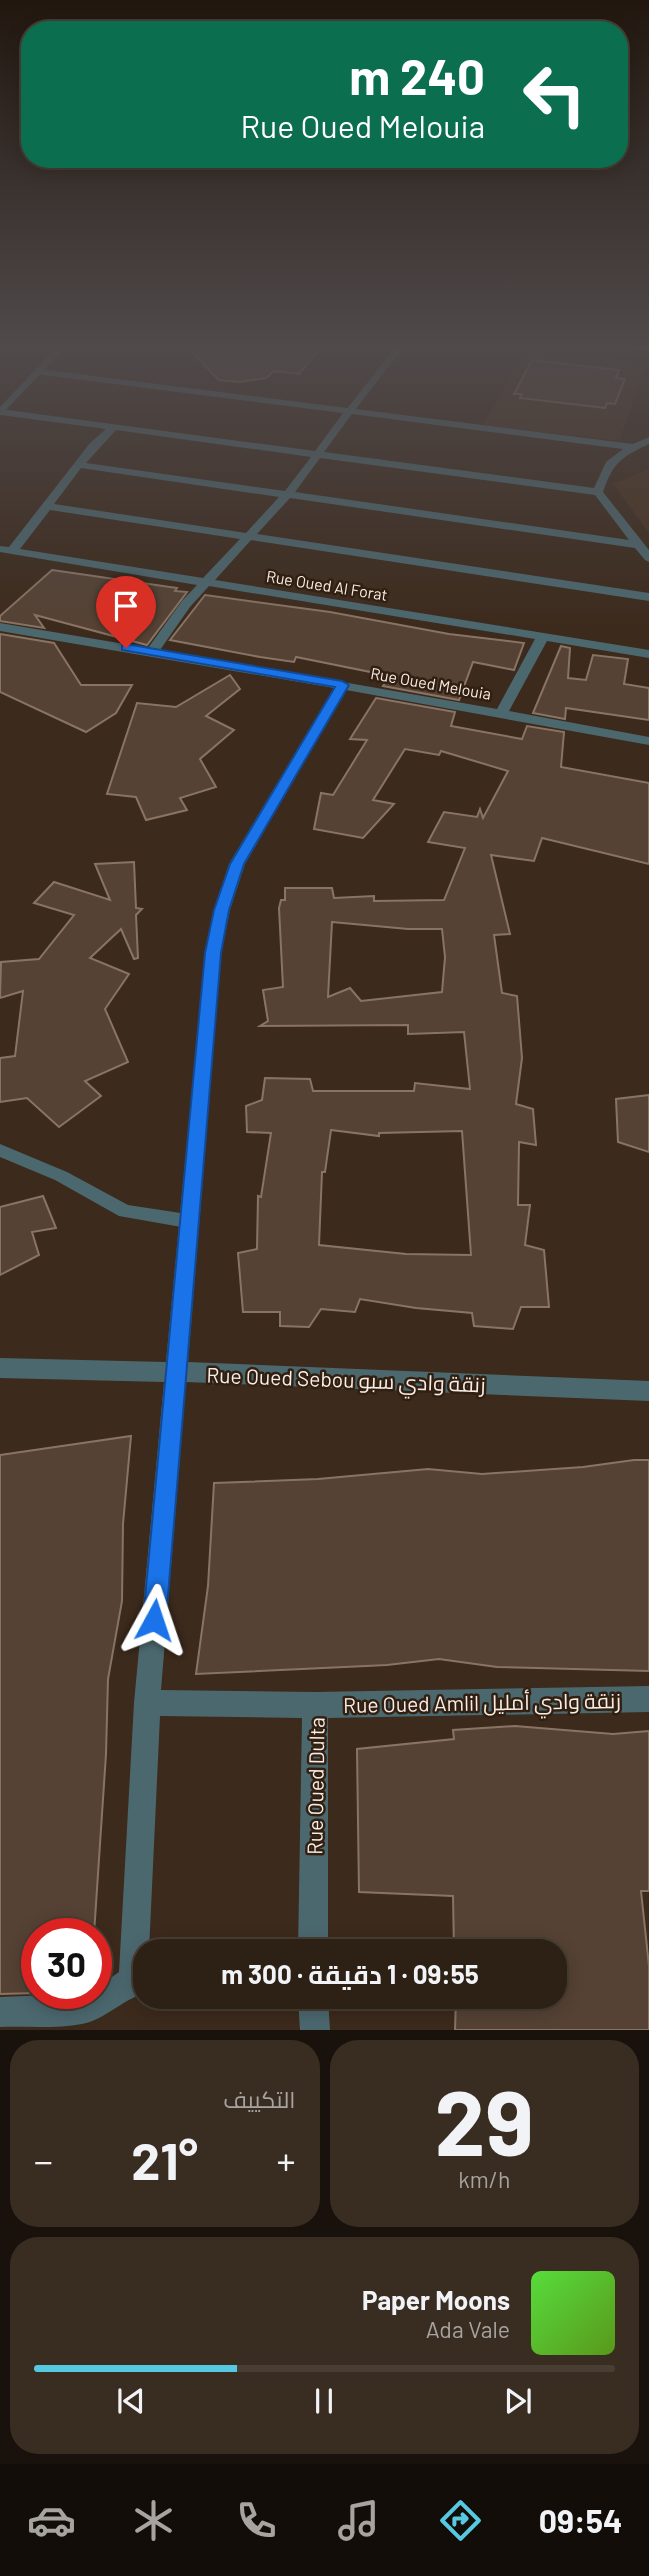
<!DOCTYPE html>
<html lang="ar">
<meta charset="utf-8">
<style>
:root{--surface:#2d2015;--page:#392d22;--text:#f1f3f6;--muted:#a7a3a0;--line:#483e34;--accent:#56c9e1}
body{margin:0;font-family:Barlow,Cairo,sans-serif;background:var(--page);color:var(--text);direction:rtl;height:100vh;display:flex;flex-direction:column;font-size:26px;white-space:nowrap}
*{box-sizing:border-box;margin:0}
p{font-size:23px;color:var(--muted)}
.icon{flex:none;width:38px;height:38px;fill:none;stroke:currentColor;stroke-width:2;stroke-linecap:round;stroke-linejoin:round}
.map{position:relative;height:2030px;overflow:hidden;direction:ltr}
.panel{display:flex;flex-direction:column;gap:10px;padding:10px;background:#19120c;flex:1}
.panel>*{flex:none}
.hud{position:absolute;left:21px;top:21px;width:607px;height:147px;border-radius:28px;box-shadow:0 4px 18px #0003,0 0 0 2px var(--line);direction:rtl;background:#0b6e4f;color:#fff;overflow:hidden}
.speed{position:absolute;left:21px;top:1918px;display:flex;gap:14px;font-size:35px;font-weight:700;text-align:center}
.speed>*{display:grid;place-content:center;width:91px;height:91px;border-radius:50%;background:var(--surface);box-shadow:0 4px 18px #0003,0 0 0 2px var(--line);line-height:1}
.speed .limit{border:10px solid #d22;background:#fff;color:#111}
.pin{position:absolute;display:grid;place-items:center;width:60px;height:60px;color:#fff;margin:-72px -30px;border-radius:50% 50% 50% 0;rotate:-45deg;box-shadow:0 0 7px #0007}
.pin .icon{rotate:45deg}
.me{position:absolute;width:77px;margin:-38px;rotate:5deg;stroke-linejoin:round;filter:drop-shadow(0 0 5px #0008)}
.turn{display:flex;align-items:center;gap:24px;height:147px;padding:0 28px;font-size:32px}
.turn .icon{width:91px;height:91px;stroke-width:2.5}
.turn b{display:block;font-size:49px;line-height:60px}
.big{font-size:52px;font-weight:700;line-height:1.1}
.panel .tile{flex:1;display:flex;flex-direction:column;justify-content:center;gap:10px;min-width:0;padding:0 24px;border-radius:28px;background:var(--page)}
.panel .dial{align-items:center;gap:0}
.dial b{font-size:91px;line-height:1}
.song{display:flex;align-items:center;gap:21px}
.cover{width:84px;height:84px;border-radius:10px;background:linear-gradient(135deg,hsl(110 70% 55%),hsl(90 70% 35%))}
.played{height:7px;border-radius:4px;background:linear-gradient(90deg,var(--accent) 35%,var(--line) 35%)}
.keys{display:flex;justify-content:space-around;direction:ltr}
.heat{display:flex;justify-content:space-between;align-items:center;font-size:38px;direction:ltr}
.panel .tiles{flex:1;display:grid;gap:10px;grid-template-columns:1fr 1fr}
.tile:last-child{grid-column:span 2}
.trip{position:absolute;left:133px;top:1939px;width:434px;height:70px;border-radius:28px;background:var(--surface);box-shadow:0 4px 18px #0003,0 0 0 2px var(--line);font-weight:700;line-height:70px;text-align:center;direction:rtl}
.tab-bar{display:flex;height:112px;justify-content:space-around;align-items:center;background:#120d08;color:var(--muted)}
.tab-bar .icon{width:49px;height:49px}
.tab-bar .selected{color:var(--accent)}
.tab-bar b{font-size:32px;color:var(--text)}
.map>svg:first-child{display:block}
</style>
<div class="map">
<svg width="649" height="2030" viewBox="0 0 649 2030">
<rect width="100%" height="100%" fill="#3c2a1c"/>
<g fill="#49321f">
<path d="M525 350 648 363 619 441 483 425Z"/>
<path d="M649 469V533L613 484Z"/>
</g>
<g fill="#554234" stroke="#897464" stroke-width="2" fill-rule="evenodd">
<path d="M185 345H323L299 374 274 371 266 378 239 382 219 380Z"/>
<path d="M532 360 619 370 616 378 625 379 615 404 607 403 605 408 520 398 522 394H514Z"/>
<path d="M52 570 177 588 175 591 187 592 147 645 35 615 44 628 0 621V616Z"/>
<path d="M205 595 330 612 449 634 524 643 514 670 473 662 459 700 383 686 390 676 296 657 294 662 260 657 170 640Z"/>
<path d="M0 634 54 643 81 685H132L116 713 86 732 0 692Z"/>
<path d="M561 646 570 648 568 678 586 680 593 655 628 659 624 684 649 688V720L566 708 565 719 533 713Z"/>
<path d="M230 675 240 689 206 716 234 730 200 759 216 787 180 798 187 810 146 820 136 797 107 794 137 703 176 707Z"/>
<path d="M376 698 455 712 451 726 522 739 527 726 564 732 561 767 649 783V864L542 838 534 861 491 855 510 934 494 935 502 993 517 996 522 1058 516 1104 533 1109 536 1145 519 1142 518 1205H530L525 1245 544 1250 549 1307H521L513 1329 474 1326 472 1313 416 1308 360 1299 355 1312 321 1309 309 1327 280 1326V1312H243L238 1253 257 1249 258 1196 261 1197 271 1133 247 1132 246 1106 262 1100 265 1078 310 1079 313 1091H414L415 1083 470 1089 464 1032 408 1034V1025L260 1026 268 1021 263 990 283 987 279 908 281 900H285V888H332L334 898 374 896V901L444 900 465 848 428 842 444 812 477 817 480 809 483 818 508 771 441 751 439 755 405 749 373 800 394 804 363 838 314 829 321 793 333 795 367 740 350 739ZM332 922 408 929H442L445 957 442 992 361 1001 350 988 328 997ZM331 1130 379 1136V1133L462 1131 471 1255 406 1254 319 1245 322 1172H325Z"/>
<path d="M134 862 136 908 142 909 136 915 138 958 134 959 121 929 90 958 129 974 105 1009 128 1062 85 1081 101 1096 59 1127 27 1098 0 1102V1058L15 1056 23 991 0 998 1 962 39 959 74 915 34 903 54 882 110 900 95 864Z"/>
<path d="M649 1095V1152L618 1142 616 1099Z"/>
<path d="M43 1196 56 1228 32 1232 39 1255 0 1275V1207Z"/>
<path d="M131 1436 123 1524 122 1601 108 1679 106 1754 94 1934H37V1993L0 1994V1455Z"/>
<path d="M634 1460H649V1671L497 1667 439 1659 387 1665 196 1674 208 1586 214 1483 318 1479 428 1469 482 1474 583 1467Z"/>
<path d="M515 1726 613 1734 649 1731V1891H641L649 1966V2030H455L456 1997H555V1951H454L453 1896 359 1892 357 1749 454 1739 453 1730Z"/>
</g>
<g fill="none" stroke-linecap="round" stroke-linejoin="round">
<g fill="#4c686f" fill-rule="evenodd">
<path d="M397 345H405L352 414H346V410Z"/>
<path d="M0 1144 67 1172 128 1205 187 1214 193 1216 195 1221 193 1226 187 1228 119 1216 55 1180 0 1157Z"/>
</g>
<g fill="#4c686f" fill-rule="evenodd">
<path d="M39 369 633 444 649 437V444C622 457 613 462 603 492L649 550V562L645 560 635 548 290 498 257 534 649 593V601L251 540 215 580 649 650V658L547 641 509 711 649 737V745L346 690 245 864 230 910 221 953 188 1362 649 1381V1401L186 1382 161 1690 315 1692 649 1686V1712L328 1718V1951H298L302 1718 160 1716 149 1951H145V1994C127 1996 105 2020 82 2024 56 2029 26 2026 0 2027V1997L96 1993V1988L119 1972 134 1703 164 1382 0 1378V1358L166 1362 205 953 214 910 229 864 334 688 0 631V623L148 648 182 601 197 585 0 552V546L9 547 90 443 106 429 1 415 0 409 315 451 343 413 36 374V370ZM352 414 623 449 606 462 594 488 324 452ZM116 430 311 457 285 491 86 463ZM320 458 595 495 629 540 295 492ZM81 468 279 497 246 533 54 504ZM50 510 240 539 203 578 20 549ZM209 586 535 639 497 709 160 650 190 607Z"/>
<path d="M298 1997H328L330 2030H300Z"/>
</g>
<path fill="#4c686f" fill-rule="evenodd" d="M59 345H68L0 416V407Z"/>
<path fill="#66a2af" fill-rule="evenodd" d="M617 345H649V351Z"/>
</g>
<linearGradient id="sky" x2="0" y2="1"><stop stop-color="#21170f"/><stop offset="0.55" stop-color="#504a4b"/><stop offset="1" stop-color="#504a4b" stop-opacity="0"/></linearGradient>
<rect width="649" height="629" fill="url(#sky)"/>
<path fill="#1a73e8" stroke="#114b97" stroke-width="2" d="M126 644 342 681 349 685 244 864 229 910 221 953 166 1620 162 1628 154 1632 146 1628 143 1620 205 953 214 910 230 864 335 687 122 650V645Z"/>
<g text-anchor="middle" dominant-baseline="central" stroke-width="5" stroke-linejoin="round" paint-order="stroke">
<g font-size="16" fill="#f8ece4" stroke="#312012">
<text transform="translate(327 585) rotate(9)">Rue Oued Al Forat</text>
<text transform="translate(431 683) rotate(10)">Rue Oued Melouia</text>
</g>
<g font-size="21" fill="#f8ece4" stroke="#312012">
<text transform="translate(346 1379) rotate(2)">Rue Oued Sebou زنقة وادي سبو</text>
<text transform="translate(482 1702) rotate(-1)">Rue Oued Amlil زنقة وادي أمليل</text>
<text transform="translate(315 1786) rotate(-89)">Rue Oued Dulta</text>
</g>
</g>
</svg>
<div class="speed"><div class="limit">30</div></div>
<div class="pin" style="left:126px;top:648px;background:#d93025"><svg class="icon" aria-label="arrive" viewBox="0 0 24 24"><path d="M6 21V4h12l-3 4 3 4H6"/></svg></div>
<svg class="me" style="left:154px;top:1620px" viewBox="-20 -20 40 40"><path d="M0-17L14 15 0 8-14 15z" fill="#1a73e8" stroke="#fff" stroke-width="4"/></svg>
<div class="trip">09:55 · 1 دقيقة · 300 m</div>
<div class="hud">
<div class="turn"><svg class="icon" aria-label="left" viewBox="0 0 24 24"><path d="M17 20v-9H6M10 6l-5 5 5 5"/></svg><div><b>240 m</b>Rue Oued Melouia</div></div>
</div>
</div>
<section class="panel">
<div class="tiles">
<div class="tile dial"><b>29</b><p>km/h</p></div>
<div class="tile"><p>التكييف</p>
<div class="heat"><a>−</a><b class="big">21°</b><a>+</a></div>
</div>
<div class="tile">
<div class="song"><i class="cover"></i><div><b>Paper Moons</b><p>Ada Vale</p></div></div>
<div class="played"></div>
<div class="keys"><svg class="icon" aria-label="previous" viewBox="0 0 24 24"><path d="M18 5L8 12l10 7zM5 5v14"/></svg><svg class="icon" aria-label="pause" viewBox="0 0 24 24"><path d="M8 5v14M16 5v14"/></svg><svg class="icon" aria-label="next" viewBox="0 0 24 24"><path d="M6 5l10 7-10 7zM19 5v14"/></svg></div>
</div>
</div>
</section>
<nav class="tab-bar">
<b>09:54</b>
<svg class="icon selected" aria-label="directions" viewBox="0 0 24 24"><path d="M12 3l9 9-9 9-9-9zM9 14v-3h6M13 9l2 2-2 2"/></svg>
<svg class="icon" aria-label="music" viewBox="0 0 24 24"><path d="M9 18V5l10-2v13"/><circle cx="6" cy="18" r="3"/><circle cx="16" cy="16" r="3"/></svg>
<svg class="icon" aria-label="phone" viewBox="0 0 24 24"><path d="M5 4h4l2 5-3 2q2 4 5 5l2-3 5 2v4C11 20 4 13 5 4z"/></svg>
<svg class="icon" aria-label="climate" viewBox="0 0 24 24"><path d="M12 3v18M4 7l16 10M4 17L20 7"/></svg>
<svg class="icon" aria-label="car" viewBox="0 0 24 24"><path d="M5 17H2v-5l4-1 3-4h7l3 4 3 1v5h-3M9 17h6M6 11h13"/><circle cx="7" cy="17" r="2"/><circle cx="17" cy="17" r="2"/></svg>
</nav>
